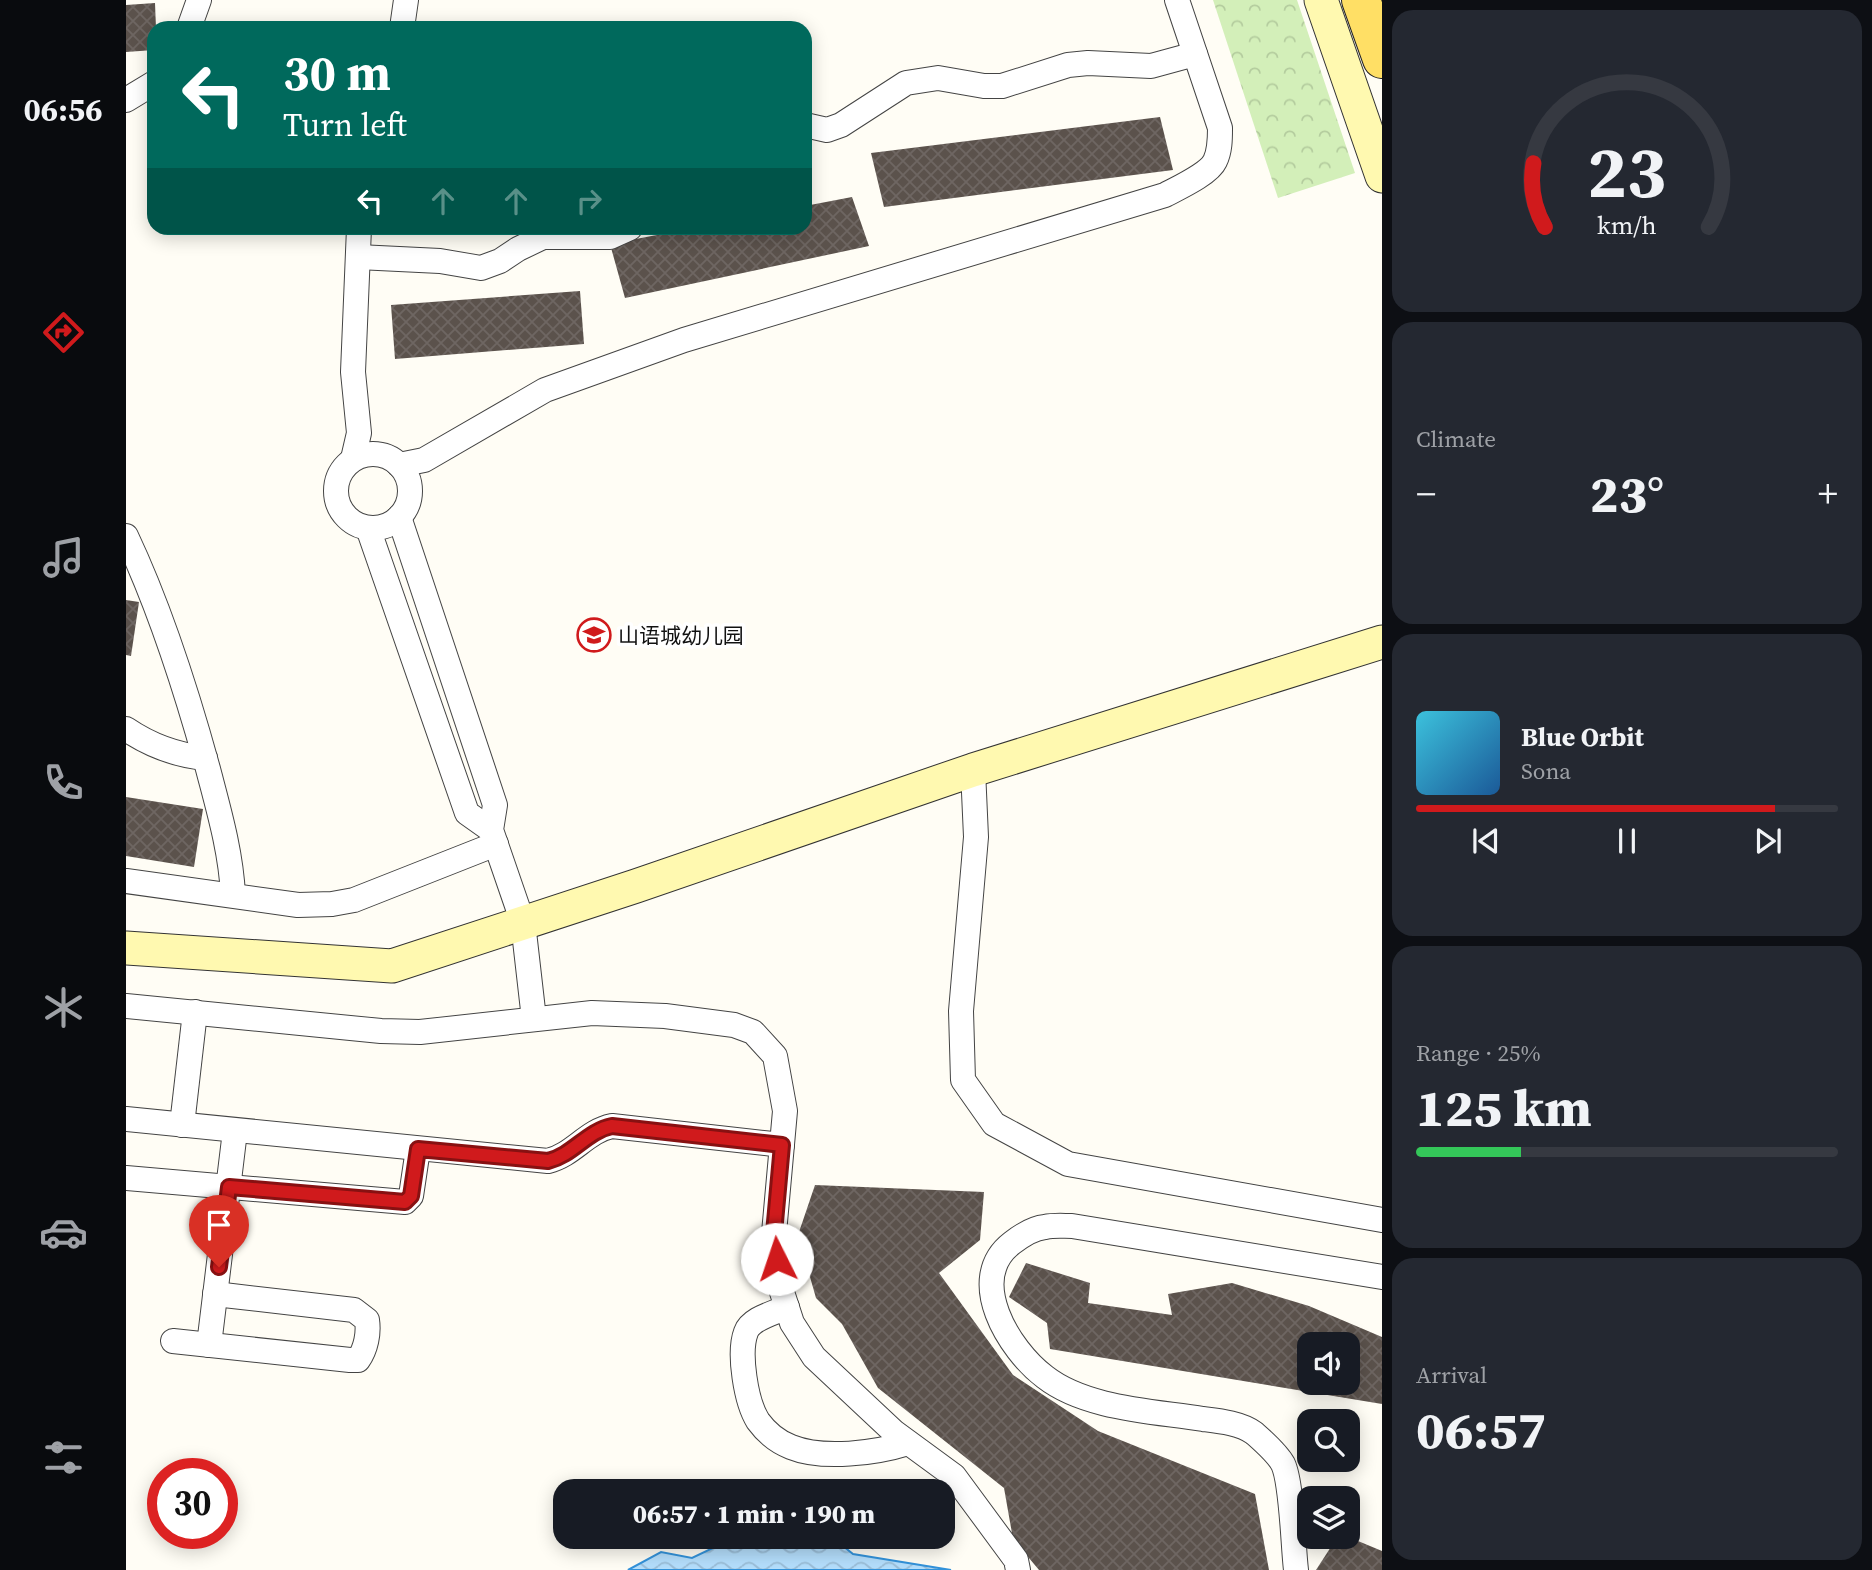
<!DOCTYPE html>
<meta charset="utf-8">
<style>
:root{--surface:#171b24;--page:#242831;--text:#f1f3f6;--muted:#9ea1a6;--line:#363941;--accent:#d01a1c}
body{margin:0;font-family:"Source Serif 4","Noto Sans SC",serif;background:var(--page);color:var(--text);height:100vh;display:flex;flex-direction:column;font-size:26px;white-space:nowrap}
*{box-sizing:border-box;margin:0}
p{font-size:23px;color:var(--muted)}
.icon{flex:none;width:38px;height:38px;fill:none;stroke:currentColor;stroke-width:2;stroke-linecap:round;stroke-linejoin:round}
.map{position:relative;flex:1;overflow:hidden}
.side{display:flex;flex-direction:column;gap:10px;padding:10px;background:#0d0f14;width:490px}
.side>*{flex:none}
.banner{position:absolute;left:21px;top:21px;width:665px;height:214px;border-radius:21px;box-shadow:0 4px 18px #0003;background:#00695c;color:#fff;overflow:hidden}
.controls{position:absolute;left:1171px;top:1332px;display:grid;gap:14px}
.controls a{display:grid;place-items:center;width:63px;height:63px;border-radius:14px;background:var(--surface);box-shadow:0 4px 18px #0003;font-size:35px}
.speed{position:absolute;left:21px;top:1458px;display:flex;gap:14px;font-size:35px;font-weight:700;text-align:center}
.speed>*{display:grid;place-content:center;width:91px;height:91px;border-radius:50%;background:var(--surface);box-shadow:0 4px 18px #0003;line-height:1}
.speed .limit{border:10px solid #d22;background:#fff;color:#111}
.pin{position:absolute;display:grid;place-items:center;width:60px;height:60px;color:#fff;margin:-72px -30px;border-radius:50% 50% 50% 0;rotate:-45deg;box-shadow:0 0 7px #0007}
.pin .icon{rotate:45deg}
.me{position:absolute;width:77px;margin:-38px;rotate:356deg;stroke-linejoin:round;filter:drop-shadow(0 0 5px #0008)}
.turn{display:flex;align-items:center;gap:24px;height:147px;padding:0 21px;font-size:32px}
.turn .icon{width:91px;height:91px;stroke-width:2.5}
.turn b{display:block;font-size:49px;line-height:60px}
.lanes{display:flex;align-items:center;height:66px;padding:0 21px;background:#0003;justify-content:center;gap:35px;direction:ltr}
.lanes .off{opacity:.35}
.big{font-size:52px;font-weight:800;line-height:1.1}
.side .widget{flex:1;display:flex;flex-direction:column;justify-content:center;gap:10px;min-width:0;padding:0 24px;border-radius:21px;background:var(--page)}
.side .dial{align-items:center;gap:0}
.dial svg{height:182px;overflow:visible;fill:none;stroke:var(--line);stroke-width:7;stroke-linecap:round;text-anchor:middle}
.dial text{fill:var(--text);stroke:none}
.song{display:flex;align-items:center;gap:21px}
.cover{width:84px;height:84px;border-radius:10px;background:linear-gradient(135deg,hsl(190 70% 55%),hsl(210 70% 35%))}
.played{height:7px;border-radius:4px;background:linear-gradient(90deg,var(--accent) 85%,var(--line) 85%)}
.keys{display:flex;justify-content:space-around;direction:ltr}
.heat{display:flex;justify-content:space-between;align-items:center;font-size:38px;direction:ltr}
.charge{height:10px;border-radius:5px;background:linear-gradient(90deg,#34c759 25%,var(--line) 0)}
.trip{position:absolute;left:427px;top:1479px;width:402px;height:70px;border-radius:21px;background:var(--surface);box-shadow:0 4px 18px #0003;font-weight:800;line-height:70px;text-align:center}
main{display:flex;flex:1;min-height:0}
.menu{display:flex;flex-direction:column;width:126px;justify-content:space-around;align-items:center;background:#090b0e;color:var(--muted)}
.menu .icon{width:49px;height:49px}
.menu .selected{color:var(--accent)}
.menu b{font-size:32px;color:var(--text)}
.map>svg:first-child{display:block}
</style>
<main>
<nav class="menu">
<b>06:56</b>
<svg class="icon selected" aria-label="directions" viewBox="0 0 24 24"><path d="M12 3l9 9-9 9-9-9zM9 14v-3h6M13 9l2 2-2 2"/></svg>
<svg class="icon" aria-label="music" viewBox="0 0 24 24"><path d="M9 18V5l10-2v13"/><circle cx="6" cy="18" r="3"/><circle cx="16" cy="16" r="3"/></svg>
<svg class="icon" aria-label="phone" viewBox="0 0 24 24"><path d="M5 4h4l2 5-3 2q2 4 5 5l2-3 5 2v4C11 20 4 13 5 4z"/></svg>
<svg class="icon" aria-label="climate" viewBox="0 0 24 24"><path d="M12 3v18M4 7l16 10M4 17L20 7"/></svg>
<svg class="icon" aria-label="car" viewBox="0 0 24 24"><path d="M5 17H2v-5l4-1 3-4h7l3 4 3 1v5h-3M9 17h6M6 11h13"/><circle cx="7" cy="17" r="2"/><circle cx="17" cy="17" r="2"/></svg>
<svg class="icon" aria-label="filters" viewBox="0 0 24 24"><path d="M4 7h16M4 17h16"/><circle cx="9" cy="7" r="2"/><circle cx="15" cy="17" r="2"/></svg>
</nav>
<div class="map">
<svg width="1256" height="1570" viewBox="0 0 1256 1570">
<defs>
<pattern id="park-crowns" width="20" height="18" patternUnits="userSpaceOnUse" patternTransform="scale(1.75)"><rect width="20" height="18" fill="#d3efb9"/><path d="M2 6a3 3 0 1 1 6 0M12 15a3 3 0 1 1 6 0" fill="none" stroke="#b4cc9e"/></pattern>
<pattern id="water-waves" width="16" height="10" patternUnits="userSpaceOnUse" patternTransform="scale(1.75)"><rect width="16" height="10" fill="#b4defc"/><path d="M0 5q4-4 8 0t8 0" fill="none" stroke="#9abdd7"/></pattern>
<pattern id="building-cross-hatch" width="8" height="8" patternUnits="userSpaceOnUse" patternTransform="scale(1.75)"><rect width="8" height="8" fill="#5b524c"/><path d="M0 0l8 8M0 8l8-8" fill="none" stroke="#6e6662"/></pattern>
</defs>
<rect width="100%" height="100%" fill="#fffdf5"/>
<path fill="url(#park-crowns)" d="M1087 0H1171L1229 173 1152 198Z"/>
<path fill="url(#water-waves)" stroke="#3392da" stroke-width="2" d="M612 1536 706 1537 727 1554 825 1570H502L535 1552 566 1558Z"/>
<g fill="url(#building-cross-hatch)" fill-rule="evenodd">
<path d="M29 3 30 28H28V50L0 52V5Z"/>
<path d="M1034 117 1047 170 758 207 745 153Z"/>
<path d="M726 197 743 246 499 298 484 244 567 228H679V206Z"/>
<path d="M454 291 458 344 269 359 265 305Z"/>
<path d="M0 600 13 602 5 656 0 655Z"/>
<path d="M0 797 77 809 68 867 0 856Z"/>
<path d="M689 1185 858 1192 854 1240 813 1273 887 1375 972 1431 1129 1494 1143 1570H913L887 1539 878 1488 752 1388 716 1324 690 1298 672 1235Z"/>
<path d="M900 1263 964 1283 962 1303 1046 1315 1042 1294 1106 1283 1183 1306 1256 1337V1404L924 1349 921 1323 883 1297ZM1183 1344H1222V1382H1183Z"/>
<path d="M1212 1536H1220L1256 1551V1570H1190Z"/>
</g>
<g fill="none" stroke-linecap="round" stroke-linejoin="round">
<defs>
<g id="street">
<path d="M63 28 73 0"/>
<path d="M276 28 280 0"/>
<path d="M0 100 28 83"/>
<path d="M679 125 701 130 715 125 780 83 812 78 858 86H876L942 65 962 63 1025 66 1069 54"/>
<path d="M232 257 314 261 355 268 374 261 392 249 417 237H484L504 228"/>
<circle cx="247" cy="491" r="37"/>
<path d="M227 459 233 433 227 372 233 228"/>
<path d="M273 465 298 460 419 390 558 340 1039 195C1052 188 1083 174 1089 161 1094 151 1094 139 1094 128L1051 0"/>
<path d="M273 517 369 805 365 830 397 923 408 1019"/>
<path d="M242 528 341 813 365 830"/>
<path d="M0 536C35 610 60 689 82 769 93 811 105 852 107 895"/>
<path d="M0 729C25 746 49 755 79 758"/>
<path d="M847 770 850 837 835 1011 837 1080 868 1124 942 1164 1256 1220"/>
<path d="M0 881 172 905 206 904 228 900 370 844"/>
<path d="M0 1006 255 1031 294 1032 466 1013 539 1016 608 1025 627 1032 649 1056 659 1111 648 1233 654 1286 666 1323 688 1357 768 1432 828 1476 890 1560 892 1570"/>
<path d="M0 1119 422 1161C447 1155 461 1131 486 1126L656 1145"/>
<path d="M56 1125 69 1012"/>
<path d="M0 1178 279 1202 285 1196 292 1149"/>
<path d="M661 1307C649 1313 625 1318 620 1332 612 1353 620 1402 632 1421 640 1432 652 1442 665 1447 697 1460 750 1453 782 1443"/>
<path d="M47 1341 224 1360H232C240 1349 243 1333 241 1320L228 1310 89 1294"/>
<path d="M83 1345 109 1131"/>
<path d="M1170 1570C1167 1546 1166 1483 1157 1464 1151 1453 1137 1441 1128 1433 1114 1423 1093 1421 1077 1419 1028 1411 960 1409 919 1377 883 1350 839 1279 886 1243 895 1236 908 1228 919 1227 928 1225 937 1226 946 1226L1256 1277"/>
</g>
<g id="secondary">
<path d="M1195 0 1256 176"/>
<path d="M0 948 266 966 510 886 847 770 1256 642"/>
</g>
<path id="primary" d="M1235 0 1256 59"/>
</defs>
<use href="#street" stroke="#444" stroke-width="26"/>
<use href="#secondary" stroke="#333" stroke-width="35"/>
<use href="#primary" stroke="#222" stroke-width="40"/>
<use href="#street" stroke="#fff" stroke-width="24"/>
<use href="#secondary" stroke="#fff9b0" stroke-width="33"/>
<use href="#primary" stroke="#ffdf65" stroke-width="38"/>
</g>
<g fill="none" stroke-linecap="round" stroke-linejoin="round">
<defs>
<path id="route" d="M93 1267 103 1187 279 1202 285 1196 292 1149 422 1161C447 1155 461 1131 486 1126L656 1145 648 1233 651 1259"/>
</defs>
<use href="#route" stroke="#871112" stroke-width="18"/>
<use href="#route" stroke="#d01a1c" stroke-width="12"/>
</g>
<defs>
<symbol id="school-ring" viewBox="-11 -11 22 22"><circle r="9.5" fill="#fff" stroke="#d01a1c" stroke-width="1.5"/><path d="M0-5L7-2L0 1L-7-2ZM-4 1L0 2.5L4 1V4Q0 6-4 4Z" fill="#d01a1c"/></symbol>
</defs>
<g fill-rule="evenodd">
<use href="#school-ring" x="449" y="616" width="38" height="38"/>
</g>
<g text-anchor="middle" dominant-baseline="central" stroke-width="7" stroke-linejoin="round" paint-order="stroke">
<g font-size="21" fill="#111" stroke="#fff" text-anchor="start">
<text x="492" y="635">山语城幼儿园</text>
</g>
</g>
</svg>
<div class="controls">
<a><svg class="icon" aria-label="sound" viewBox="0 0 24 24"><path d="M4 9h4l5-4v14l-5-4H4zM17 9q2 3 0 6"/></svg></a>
<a><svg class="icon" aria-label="search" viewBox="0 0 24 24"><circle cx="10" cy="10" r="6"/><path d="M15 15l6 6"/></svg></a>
<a><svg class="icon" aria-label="layers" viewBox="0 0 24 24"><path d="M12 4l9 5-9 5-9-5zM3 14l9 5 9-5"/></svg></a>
</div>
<div class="speed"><div class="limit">30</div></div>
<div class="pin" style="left:93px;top:1267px;background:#d93025"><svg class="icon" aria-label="arrive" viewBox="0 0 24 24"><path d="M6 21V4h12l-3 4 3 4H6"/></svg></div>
<svg class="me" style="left:651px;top:1259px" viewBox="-20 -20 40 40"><circle r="19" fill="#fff"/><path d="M0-13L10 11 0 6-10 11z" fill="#d01a1c"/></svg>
<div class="trip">06:57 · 1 min · 190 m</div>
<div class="banner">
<div class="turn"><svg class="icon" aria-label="left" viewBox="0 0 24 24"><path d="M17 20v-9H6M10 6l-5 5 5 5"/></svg><div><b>30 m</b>Turn left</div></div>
<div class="lanes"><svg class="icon" aria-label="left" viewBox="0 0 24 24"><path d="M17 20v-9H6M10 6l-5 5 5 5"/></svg><svg class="icon off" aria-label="ahead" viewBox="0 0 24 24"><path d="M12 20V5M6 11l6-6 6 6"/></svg><svg class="icon off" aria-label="ahead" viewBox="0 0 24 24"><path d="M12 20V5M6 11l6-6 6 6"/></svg><svg class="icon off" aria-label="right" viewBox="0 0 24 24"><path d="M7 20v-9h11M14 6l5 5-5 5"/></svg></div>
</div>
</div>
<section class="side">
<div class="widget dial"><svg viewBox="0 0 100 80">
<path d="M14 69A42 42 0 1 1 86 69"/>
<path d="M14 69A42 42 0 0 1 9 41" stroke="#d01a1c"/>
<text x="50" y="56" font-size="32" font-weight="700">23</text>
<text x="50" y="72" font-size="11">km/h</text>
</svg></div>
<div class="widget"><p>Climate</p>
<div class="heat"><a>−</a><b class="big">23°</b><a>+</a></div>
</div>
<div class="widget">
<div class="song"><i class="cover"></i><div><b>Blue Orbit</b><p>Sona</p></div></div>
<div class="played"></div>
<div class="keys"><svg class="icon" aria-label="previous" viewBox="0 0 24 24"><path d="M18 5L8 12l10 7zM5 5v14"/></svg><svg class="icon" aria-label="pause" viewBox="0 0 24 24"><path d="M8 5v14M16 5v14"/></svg><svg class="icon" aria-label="next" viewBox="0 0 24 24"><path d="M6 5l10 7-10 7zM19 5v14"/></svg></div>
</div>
<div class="widget"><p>Range · 25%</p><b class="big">125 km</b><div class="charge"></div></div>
<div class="widget"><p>Arrival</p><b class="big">06:57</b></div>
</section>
</main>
